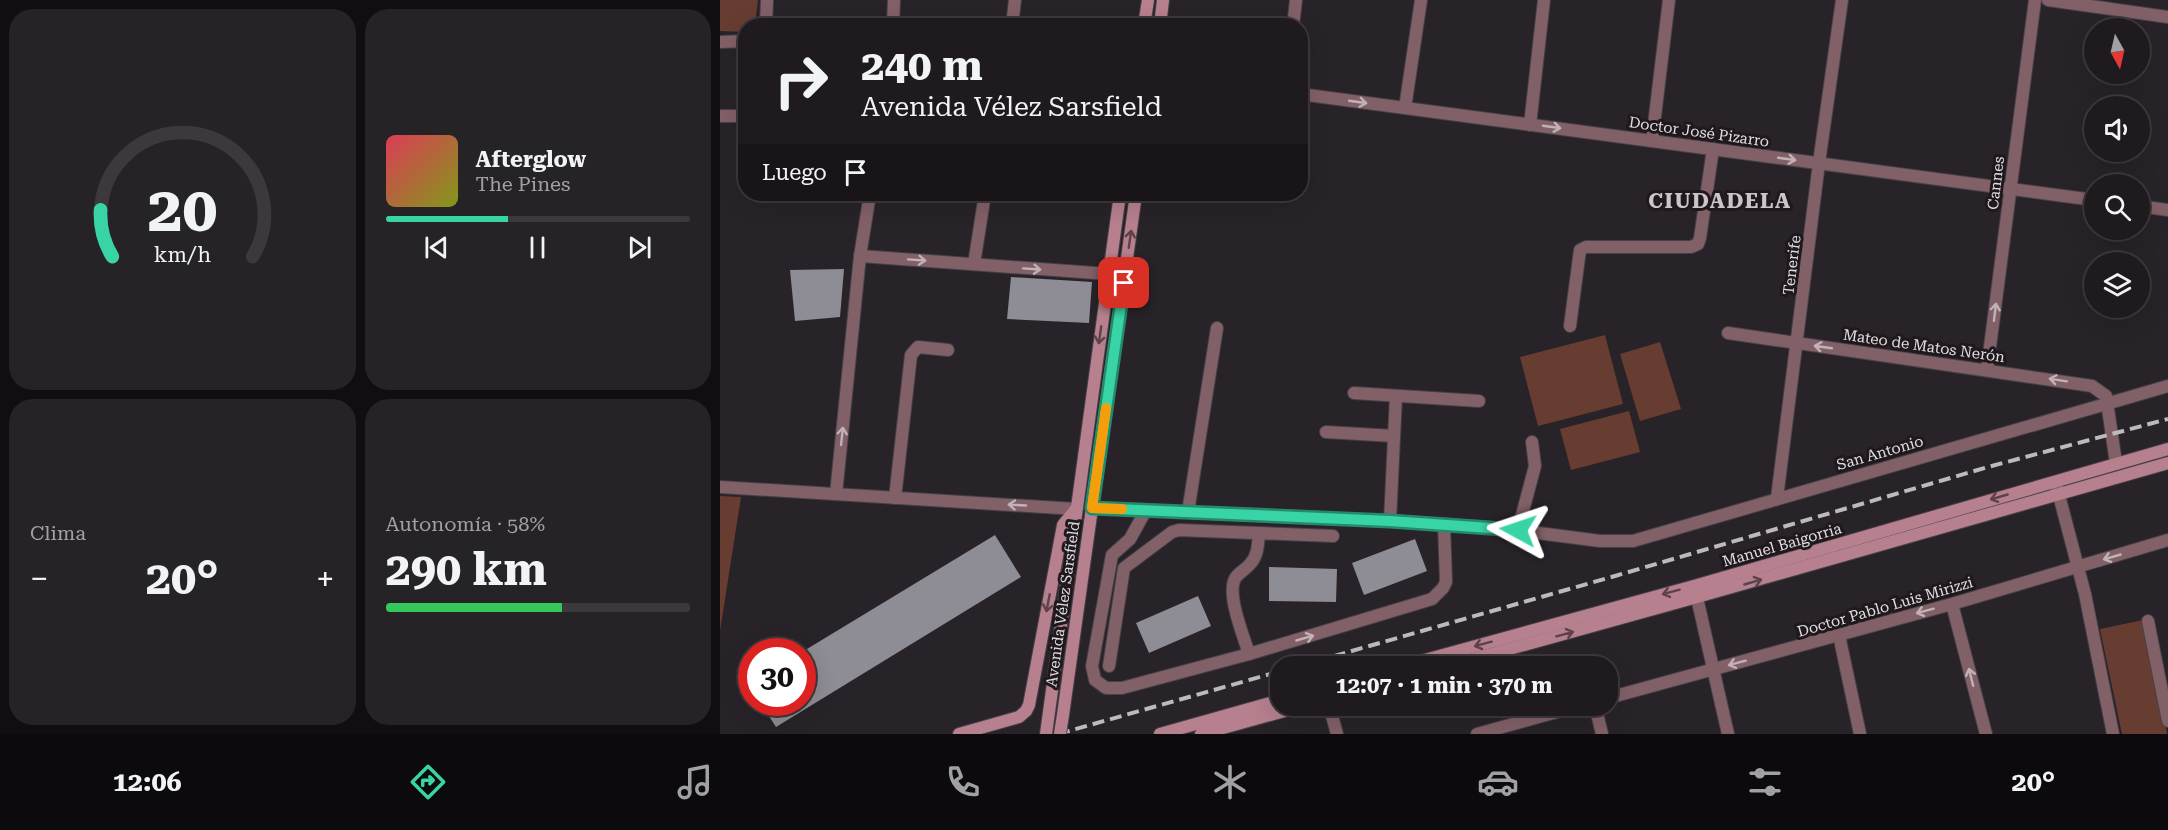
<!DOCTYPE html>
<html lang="es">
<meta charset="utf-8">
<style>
:root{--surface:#1e1a1e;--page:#262327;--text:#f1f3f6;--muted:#a1a1a4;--line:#3c383c;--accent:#39d4a5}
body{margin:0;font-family:"Roboto Serif",serif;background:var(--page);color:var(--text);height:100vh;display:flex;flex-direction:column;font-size:22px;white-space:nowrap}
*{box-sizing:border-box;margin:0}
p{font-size:20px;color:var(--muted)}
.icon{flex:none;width:33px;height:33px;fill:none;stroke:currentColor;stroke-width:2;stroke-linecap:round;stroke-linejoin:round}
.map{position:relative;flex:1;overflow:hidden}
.side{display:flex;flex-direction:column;gap:9px;padding:9px;background:#100e10;width:720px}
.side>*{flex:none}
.guide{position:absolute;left:18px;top:18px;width:570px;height:183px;border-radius:24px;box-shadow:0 6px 24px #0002,0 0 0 2px var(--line);background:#1e1a1e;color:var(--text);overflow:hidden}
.needle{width:39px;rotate:172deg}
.fabs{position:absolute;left:1364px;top:18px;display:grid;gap:12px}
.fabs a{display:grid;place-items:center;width:66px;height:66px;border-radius:50%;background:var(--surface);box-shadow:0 6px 24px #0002,0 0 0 2px var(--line);font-size:30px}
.speed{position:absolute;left:18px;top:638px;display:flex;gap:12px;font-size:30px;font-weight:700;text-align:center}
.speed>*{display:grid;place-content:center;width:78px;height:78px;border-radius:50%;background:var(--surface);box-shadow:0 6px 24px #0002,0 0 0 2px var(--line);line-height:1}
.speed .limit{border:9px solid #d22;background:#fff;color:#111}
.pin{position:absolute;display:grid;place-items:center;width:51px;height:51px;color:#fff;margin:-26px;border-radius:12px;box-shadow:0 3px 9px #0006}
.me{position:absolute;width:66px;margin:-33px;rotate:275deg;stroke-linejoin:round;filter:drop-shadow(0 0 4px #0008)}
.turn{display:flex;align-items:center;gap:21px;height:126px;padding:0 24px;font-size:27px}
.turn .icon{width:78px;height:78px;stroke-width:2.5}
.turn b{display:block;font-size:42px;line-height:51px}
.then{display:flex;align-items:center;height:57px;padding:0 24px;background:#0003;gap:12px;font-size:22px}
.big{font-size:45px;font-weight:700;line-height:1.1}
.side .widget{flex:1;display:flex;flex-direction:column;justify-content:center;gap:9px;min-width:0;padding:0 21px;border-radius:24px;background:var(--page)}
.side .dial{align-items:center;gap:0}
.dial svg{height:156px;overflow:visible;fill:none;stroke:var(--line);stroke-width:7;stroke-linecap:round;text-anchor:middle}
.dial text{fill:var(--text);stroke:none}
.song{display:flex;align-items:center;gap:18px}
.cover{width:72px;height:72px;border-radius:9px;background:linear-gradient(135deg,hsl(350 70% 55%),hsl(70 70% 35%))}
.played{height:6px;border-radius:3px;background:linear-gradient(90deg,var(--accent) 40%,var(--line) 40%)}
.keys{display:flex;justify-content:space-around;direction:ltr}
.heat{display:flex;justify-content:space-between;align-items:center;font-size:33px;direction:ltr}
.charge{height:9px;border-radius:4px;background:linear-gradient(90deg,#34c759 58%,var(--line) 0)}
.side .tiles{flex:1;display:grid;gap:9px;grid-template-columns:repeat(2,1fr)}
.trip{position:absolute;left:550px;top:656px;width:348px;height:60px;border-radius:24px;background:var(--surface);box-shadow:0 6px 24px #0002,0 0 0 2px var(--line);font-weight:700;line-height:60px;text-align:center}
.tab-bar{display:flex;height:96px;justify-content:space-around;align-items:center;background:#0c0a0c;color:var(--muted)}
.tab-bar .icon{width:42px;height:42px}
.tab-bar .selected{color:var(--accent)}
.tab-bar b{font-size:27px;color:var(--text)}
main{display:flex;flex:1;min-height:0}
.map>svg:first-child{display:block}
</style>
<main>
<section class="side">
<div class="tiles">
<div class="widget dial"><svg viewBox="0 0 100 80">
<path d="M14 69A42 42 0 1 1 86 69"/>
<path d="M14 69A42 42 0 0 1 8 45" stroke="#39d4a5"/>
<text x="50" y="56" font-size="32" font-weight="700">20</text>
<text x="50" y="72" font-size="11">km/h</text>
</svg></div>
<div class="widget">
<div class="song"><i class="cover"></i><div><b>Afterglow</b><p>The Pines</p></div></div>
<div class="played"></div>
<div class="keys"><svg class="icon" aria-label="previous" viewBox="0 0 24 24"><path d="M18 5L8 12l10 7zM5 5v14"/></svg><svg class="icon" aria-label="pause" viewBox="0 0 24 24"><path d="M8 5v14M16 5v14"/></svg><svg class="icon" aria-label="next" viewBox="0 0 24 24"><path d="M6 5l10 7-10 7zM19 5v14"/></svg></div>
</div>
<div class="widget"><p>Clima</p>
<div class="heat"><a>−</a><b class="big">20°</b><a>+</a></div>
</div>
<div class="widget"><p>Autonomía · 58%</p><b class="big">290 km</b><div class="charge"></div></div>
</div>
</section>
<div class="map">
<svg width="1448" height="734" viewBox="0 0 1448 734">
<rect width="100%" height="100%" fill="#282328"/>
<g fill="#673d31">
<path d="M0 0H38L35 25 26 26 25 32 0 31Z"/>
<path d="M885 335 903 404 818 426 800 357Z"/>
<path d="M940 342 961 409 920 421 900 354Z"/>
<path d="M909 411 920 452 851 470 840 429Z"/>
<path d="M0 496 21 497 0 631Z"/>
<path d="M1423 620 1447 734H1402L1380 629Z"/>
</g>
<g fill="#8e8c94">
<path d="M124 269 120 317 75 321 70 270Z"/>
<path d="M291 277 372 282 369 323 287 319Z"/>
<path d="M275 535 301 577 56 727 40 702H82V652Z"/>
<path d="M695 539 707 571 644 595 632 563Z"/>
<path d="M549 567 617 569 616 602 549 601Z"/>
<path d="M478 596 491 626 429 653 416 623Z"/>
</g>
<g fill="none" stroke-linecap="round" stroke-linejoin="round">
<defs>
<g id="street">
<path d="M1328 0 1448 17"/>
<path d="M46 26 47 0"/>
<path d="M173 26 174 0"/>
<path d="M292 26 295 0"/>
<path d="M573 26 576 0"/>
<path d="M0 42 26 41"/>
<path d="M580 94 1374 200"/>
<path d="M685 108 701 0"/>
<path d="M0 116H26"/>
<path d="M810 125 824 0"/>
<path d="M932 141 949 0"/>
<path d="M1419 206 1448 210"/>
<path d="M140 256 389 274"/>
<path d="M254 264 265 194"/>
<path d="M850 326 860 250 866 247H971L978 244 980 238 993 149"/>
<path d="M1008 333 1372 386 1386 396 1387 402 1396 463"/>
<path d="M1267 370 1315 0"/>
<path d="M634 393 759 401"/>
<path d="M606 432 674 436"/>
<path d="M1336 484 1365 594 1393 734"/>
<path d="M0 487 356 509"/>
<path d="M116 494 140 256 150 194"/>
<path d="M175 498 191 355 198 347 228 350"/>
<path d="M1057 498 1099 163 1122 0"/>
<path d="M372 508 670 521 788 529 880 541H913L1448 386"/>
<path d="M426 510 410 539 392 555 372 666 375 680 386 688H402L529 654 712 599 723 588 726 582 724 524"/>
<path d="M468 512 497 328"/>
<path d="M670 521 676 396"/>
<path d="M798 530 815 466 812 442"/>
<path d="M975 589 1008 734"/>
<path d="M1232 604 1266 734"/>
<path d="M1428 621 1448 721"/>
<path d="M1119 635 1140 734"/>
<path d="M529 654C524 637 505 592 516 577 520 572 526 569 530 564 538 556 538 544 539 533"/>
<path d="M389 666 404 568 452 532 459 530 613 536"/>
<path d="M888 698 1232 604 1448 540"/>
<path d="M609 705 617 734"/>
<path d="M875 705 882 734"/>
<path d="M757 734 862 705"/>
</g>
<g id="secondary">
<path d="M424 26 428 0"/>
<path d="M440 26 443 0"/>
<path d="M683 666 974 586 1448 449"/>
<path d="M728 666 977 597 1448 463"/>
<path d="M343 715 416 194"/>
<path d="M239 734 299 717 306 711 309 705 343 525 356 509"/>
<path d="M326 734 400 194"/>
<path d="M440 734 561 700"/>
<path d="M481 734 586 705"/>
</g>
</defs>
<use href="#street" stroke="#464146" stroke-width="14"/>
<use href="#secondary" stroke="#464146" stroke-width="14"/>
<use href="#street" stroke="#826068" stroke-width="12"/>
<use href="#secondary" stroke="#b7808e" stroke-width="12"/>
<g stroke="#bdb9bd" stroke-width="4" stroke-dasharray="12 6" stroke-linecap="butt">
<path d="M579 666 895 576 1268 467 1448 419"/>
<path d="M338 734 561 671"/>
</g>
<defs>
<path id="secondary-bridge" d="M340 734 343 715"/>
</defs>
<use href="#secondary-bridge" stroke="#464146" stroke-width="14" stroke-linecap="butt"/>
<use href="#secondary-bridge" stroke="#b7808e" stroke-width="12"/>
</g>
<defs><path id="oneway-shaft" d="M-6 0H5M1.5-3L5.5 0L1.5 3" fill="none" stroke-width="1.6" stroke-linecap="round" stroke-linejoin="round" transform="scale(1.5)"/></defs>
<g stroke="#c0b2b7">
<use href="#oneway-shaft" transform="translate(638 102) rotate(8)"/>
<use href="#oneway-shaft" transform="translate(832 127) rotate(8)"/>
<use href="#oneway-shaft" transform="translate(1067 159) rotate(8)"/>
<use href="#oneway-shaft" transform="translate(197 260) rotate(4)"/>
<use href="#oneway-shaft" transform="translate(312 269) rotate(4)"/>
<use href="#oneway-shaft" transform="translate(1275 312) rotate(-83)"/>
<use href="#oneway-shaft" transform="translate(1103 347) rotate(-172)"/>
<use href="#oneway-shaft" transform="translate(1338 380) rotate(-171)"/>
<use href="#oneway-shaft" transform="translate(122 436) rotate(-84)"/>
<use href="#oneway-shaft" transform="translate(297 505) rotate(-177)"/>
<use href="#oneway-shaft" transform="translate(1392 557) rotate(164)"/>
<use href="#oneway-shaft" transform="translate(1205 611) rotate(165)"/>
<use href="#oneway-shaft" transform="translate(585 638) rotate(-16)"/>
<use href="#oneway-shaft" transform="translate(1017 663) rotate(165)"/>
<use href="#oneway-shaft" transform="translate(1251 677) rotate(-104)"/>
</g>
<g stroke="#5c424b">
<use href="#oneway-shaft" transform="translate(410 239) rotate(-82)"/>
<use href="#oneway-shaft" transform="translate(380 335) rotate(98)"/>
<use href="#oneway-shaft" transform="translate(1279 497) rotate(164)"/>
<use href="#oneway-shaft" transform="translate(1033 582) rotate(-16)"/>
<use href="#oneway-shaft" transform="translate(951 592) rotate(165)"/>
<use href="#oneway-shaft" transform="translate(328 603) rotate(101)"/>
<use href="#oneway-shaft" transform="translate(845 634) rotate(-15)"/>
<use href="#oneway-shaft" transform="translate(763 644) rotate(165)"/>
</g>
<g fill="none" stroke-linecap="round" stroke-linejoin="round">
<defs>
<path id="route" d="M404 283 372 508 670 521 798 530"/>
</defs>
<use href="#route" stroke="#258a6b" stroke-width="15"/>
<use href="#route" stroke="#39d4a5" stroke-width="10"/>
<path stroke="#f59e0b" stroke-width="10" d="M386 408 372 508 402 509"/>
</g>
<g text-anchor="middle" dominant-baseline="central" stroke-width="6" stroke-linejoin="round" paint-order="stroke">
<g font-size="15" fill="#e1dee1" stroke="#1f191e">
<text transform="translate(979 132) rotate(8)">Doctor José Pizarro</text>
<text transform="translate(1276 183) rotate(-83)">Cannes</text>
<text transform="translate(1072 265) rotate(-83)">Tenerife</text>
<text transform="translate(1204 346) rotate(8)">Mateo de Matos Nerón</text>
<text transform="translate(1160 453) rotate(-16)">San Antonio</text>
<text transform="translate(1062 545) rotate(-16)">Manuel Baigorria</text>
<text transform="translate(343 604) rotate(-82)">Avenida Vélez Sarsfield</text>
<text transform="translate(1165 607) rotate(-16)">Doctor Pablo Luis Mirizzi</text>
</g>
<g font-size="21" font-weight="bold" letter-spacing="1.5" fill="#ccc4cb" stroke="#1f191e">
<text x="1000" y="201">CIUDADELA</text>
</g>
</g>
</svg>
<div class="fabs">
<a><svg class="needle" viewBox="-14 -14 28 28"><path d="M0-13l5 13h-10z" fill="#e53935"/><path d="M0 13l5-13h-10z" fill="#a1a1a4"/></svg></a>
<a><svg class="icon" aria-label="sound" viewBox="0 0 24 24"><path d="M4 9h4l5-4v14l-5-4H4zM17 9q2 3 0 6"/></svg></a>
<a><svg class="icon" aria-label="search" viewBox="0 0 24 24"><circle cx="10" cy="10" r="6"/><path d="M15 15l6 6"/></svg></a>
<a><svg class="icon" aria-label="layers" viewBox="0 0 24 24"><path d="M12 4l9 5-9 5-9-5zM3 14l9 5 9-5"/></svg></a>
</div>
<div class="speed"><div class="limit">30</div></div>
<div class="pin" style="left:404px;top:283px;background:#d93025"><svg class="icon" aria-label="arrive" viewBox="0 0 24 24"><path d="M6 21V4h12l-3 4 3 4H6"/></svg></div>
<svg class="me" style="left:798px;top:530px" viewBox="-20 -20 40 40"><path d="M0-17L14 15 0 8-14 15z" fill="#39d4a5" stroke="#fff" stroke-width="4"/></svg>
<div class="trip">12:07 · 1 min · 370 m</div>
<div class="guide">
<div class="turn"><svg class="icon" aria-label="right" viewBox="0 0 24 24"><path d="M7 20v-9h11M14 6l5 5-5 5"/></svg><div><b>240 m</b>Avenida Vélez Sarsfield</div></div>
<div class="then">Luego<svg class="icon" aria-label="arrive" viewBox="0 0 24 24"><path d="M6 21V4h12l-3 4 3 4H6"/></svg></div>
</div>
</div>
</main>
<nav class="tab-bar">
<b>12:06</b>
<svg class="icon selected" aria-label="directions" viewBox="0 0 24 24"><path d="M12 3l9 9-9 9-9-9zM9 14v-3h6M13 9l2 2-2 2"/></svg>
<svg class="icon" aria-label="music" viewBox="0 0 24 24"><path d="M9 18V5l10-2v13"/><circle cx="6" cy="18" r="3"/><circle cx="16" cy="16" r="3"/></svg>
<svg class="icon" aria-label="phone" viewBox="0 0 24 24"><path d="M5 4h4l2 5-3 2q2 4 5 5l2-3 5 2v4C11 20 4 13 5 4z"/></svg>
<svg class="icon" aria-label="climate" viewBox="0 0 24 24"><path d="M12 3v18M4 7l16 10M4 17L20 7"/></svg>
<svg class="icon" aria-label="car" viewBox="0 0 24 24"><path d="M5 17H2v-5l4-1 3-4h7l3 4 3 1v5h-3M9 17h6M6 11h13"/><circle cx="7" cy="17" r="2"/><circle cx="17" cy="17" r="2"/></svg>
<svg class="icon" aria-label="filters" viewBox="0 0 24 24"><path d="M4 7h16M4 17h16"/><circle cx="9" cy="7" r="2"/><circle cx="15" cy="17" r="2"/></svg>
<b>20°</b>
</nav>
